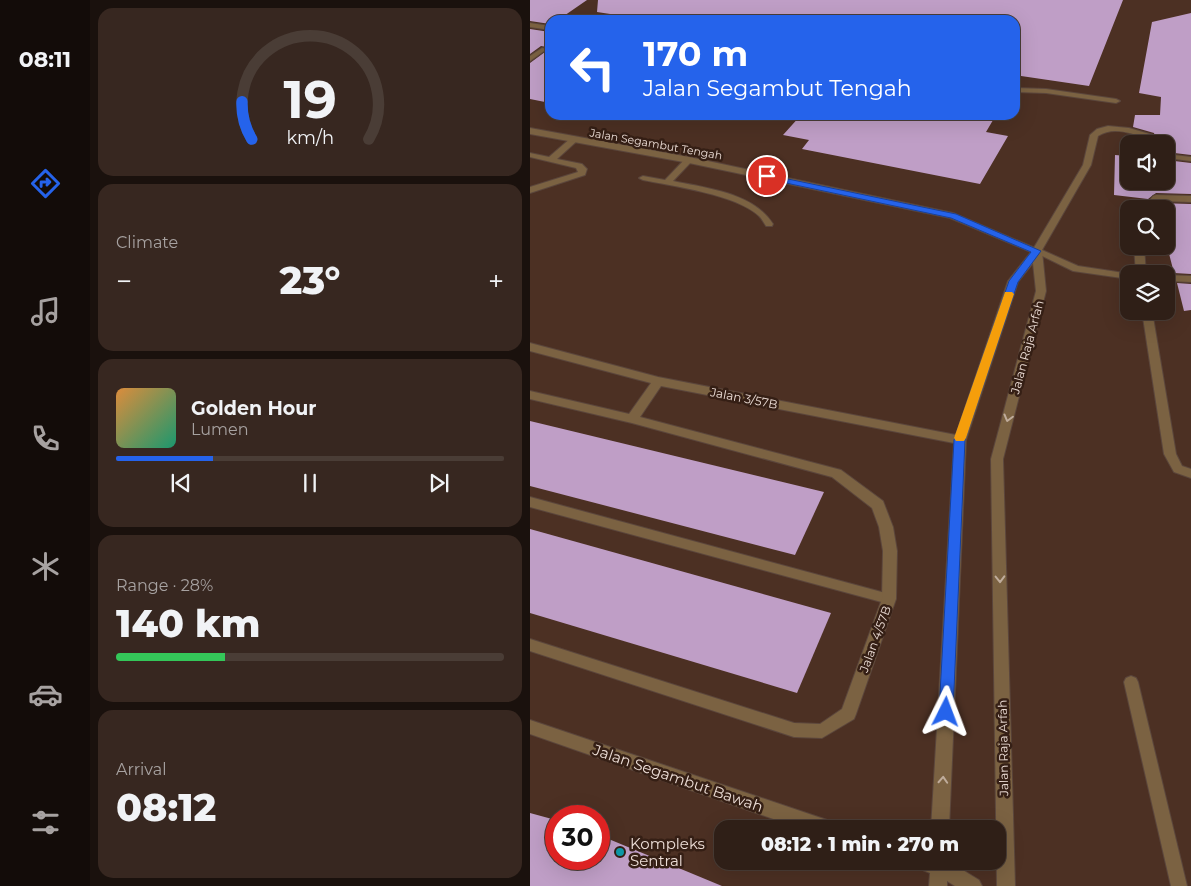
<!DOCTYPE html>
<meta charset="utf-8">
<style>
:root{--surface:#2f1f17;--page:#372720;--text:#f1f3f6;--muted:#a7a2a1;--line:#4a3d36;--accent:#2563eb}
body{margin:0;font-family:Montserrat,sans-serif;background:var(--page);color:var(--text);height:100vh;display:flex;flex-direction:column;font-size:19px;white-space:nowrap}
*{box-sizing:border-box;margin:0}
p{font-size:16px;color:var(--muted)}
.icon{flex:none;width:28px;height:28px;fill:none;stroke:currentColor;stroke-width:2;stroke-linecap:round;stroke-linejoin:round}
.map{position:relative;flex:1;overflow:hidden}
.side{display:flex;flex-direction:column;gap:8px;padding:8px;background:#1a110d;width:440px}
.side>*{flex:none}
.banner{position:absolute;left:15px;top:15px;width:475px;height:105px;border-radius:15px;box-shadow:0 5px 20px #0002,0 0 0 1px var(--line);background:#2563eb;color:#fff;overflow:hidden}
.controls{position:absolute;left:590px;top:135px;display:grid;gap:10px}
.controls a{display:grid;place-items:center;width:55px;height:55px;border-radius:10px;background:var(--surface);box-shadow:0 5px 20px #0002,0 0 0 1px var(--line);font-size:25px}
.speed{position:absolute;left:15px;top:805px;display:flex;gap:10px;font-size:25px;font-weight:700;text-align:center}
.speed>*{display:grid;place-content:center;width:65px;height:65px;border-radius:50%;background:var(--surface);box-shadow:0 5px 20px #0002,0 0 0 1px var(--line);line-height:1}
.speed .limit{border:8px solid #d22;background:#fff;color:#111}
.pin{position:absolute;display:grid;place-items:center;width:42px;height:42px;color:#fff;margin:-21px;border:2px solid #fff;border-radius:50%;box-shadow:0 1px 5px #0007}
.me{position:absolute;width:55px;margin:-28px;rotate:3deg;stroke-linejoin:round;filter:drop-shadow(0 0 4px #0008)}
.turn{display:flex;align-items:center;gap:18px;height:105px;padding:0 15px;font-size:22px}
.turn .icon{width:65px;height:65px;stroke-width:2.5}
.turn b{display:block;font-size:35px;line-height:42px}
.big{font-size:38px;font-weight:800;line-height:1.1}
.side .tile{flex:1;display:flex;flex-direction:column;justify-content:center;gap:8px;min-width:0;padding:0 18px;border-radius:15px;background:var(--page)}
.side .dial{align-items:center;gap:0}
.dial svg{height:130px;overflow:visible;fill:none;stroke:var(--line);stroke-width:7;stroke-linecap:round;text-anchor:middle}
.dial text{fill:var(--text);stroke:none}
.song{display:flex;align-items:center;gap:15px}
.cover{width:60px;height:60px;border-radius:8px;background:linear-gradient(135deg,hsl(30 70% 55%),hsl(160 70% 35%))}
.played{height:5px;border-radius:2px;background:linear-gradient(90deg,var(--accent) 25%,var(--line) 25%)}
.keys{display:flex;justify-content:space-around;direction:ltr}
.heat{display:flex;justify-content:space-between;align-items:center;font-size:28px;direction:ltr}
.charge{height:8px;border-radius:4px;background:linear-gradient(90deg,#34c759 28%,var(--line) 0)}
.trip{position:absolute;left:184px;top:820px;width:292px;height:50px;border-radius:15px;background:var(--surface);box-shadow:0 5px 20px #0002,0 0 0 1px var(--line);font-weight:800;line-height:50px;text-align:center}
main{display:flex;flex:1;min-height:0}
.menu{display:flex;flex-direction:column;width:90px;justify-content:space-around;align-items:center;background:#130c09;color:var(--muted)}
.menu .icon{width:35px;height:35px}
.menu .selected{color:var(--accent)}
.menu b{font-size:22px;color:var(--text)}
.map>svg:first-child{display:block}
</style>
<main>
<nav class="menu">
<b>08:11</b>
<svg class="icon selected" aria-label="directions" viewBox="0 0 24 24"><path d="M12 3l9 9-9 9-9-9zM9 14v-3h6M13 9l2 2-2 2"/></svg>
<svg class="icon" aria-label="music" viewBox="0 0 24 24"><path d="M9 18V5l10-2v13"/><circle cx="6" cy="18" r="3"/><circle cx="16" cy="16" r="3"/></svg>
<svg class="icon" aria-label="phone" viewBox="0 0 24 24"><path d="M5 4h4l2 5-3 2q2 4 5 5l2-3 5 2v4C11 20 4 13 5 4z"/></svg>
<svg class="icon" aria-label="climate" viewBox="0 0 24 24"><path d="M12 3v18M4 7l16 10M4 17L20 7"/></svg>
<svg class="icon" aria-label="car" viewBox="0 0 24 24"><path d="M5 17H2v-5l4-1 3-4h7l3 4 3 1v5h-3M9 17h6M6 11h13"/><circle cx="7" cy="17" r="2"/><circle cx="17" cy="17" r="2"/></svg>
<svg class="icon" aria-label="filters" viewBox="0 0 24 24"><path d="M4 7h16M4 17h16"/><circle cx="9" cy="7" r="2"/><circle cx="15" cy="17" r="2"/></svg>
</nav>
<section class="side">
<div class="tile dial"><svg viewBox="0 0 100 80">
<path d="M14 69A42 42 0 1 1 86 69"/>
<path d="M14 69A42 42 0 0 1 8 46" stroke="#2563eb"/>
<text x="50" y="56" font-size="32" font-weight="700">19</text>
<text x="50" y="72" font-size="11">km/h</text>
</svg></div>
<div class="tile"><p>Climate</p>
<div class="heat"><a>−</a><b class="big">23°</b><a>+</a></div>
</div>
<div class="tile">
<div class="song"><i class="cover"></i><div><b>Golden Hour</b><p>Lumen</p></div></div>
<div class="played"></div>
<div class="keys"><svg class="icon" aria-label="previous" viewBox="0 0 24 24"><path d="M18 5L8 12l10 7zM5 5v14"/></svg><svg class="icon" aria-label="pause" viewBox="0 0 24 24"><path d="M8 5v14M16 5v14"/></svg><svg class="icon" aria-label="next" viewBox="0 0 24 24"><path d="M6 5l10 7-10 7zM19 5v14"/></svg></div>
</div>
<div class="tile"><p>Range · 28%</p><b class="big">140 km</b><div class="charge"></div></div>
<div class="tile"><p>Arrival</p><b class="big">08:12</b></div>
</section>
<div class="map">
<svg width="661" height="886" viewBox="0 0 661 886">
<rect width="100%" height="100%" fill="#3f291f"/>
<path fill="#4c3023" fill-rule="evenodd" d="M0 0H661V886H0ZM20 20H485V115H20ZM599 144H636V181H599ZM599 209H636V246H599ZM599 274H636V311H599ZM26 816H69V859H26ZM192 829H468V861H192Z"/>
<g fill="#bf9ec6">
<path d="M0 0H57L28 20H20V24L0 21Z"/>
<path d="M68 0H593L559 86 485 75V20H120L67 12Z"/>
<path d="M661 13V155L636 152V144H627L624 133 603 127 605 115H630L631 97 609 93 622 22Z"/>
<path d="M0 29 20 32V103L0 99V63L19 49 17 47 11 46 0 54Z"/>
<path d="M271 115H466L456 132 478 136 450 184 272 149 279 140 253 135Z"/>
<path d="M599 149V181H636V160L661 163V194L626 193 618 199 584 195 585 155 597 156Z"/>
<path d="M629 203 661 204V274L644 273 636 242V209H629Z"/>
<path d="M647 283 661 284V310L654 311Z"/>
<path d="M0 421 294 492 265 555 0 486Z"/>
<path d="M0 529 301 613 267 693 0 613Z"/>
<path d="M0 813 22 819 15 845 26 839V859H69V835L192 886H0Z"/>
</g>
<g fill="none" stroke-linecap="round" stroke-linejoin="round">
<defs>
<g id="service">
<path d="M0 23 20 26V30L0 27Z"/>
<path d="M12 48 17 49 0 61V56Z"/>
<path d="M485 88 516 89 586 99 590 101 586 103 516 93 485 92Z"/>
<path d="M578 126 599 128 623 135 625 144H617L616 138C600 133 583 126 568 136L561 165 512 250 548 266 601 274H599V279L543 271 502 251 553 165 560 135 567 129Z"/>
<path d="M41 138 48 140 27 159 52 164 57 169 55 175 0 193V187L48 172 46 168 0 157V153L19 157Z"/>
<path d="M636 154 661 157V161L636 158Z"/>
<path d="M156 158 163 160 143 181C176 188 224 193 243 224L242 226H236C234 223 232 219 229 216 207 195 143 186 113 180L109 178 113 176 135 180Z"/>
<path d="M626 195 661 196V202L628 201 622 209H613L623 196Z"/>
<path d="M604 246H614L616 274H606Z"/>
<path d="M636 275 661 276V282L636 281Z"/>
<path d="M612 311H622L646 454 652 466 661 469V478L644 472 634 454Z"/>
<path d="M0 497 359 594 364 595 365 599 364 603 359 604 0 507Z"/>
<path d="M601 676 606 678 608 682 657 886H641L594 682 596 678Z"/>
</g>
<g id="minor">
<path d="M0 128 159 157 423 213 512 251 516 291 473 459 485 886H467L461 459 506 291 503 263 488 282 436 440 419 829H401L424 443 131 386 110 417 311 470 353 501 363 527 367 551 366 599 326 714 324 719 292 738 264 737 0 651V639L264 723 290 724 312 709 352 599 353 551 349 527 342 508 302 477 102 423 0 399V391L99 414 121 383 0 351V343L128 377 426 435 478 281 501 252 420 218 159 163 0 134Z"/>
<path d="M0 720 297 820 303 823 306 829H272L0 734Z"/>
<path d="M383 861H418L449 880 452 886H425L417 881V886H399L400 873 386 867Z"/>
</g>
</defs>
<use href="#service" stroke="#5b463c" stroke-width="2"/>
<use href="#minor" stroke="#5b463c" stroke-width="2"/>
<use href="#service" fill="#7b6242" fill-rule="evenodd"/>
<use href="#minor" fill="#7b6242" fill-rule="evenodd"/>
</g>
<defs><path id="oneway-chevron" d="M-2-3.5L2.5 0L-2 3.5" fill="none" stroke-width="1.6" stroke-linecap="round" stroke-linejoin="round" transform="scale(1.25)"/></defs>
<g stroke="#bfac9b">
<use href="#oneway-chevron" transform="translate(478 418) rotate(105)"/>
<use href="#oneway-chevron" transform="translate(470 579) rotate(89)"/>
<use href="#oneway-chevron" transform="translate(413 780) rotate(-87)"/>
</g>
<path fill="#2563eb" stroke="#184099" d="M234 174 426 214 511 251 488 282 435 440 423 712 421 717 416 719 411 717 409 712 424 440 479 281 501 252 421 218 237 179 234 178Z"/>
<path fill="#f59e0b" d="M475 292H482L484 294 436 438 434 441H426L424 438Z"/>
<circle fill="#0f9aa8" stroke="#351f15" stroke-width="2" cx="90" cy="852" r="5"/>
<g text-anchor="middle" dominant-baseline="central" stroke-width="5" stroke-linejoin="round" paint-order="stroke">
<g font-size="11" fill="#edded7" stroke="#351f15">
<text transform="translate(126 144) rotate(10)">Jalan Segambut Tengah</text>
</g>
<g font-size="12" fill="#edded7" stroke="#351f15">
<text transform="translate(497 347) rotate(-75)">Jalan Raja Arfah</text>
<text transform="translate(214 398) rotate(11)">Jalan 3/57B</text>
<text transform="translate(345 639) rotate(-70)">Jalan 4/57B</text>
<text transform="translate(473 748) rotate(-91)">Jalan Raja Arfah</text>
</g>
<g font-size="15" fill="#edded7" stroke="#351f15">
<text transform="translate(148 778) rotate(19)">Jalan Segambut Bawah</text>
</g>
<g font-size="15" fill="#edded7" stroke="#351f15" text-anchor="start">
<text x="100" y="843">Kompleks<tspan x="100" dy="17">Sentral</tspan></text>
</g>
</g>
</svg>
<div class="controls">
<a><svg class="icon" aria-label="sound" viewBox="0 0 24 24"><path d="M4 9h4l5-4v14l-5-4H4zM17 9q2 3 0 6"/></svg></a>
<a><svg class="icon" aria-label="search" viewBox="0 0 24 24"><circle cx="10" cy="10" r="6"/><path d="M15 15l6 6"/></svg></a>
<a><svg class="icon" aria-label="layers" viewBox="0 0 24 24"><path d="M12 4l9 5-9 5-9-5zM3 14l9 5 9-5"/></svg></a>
</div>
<div class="speed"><div class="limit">30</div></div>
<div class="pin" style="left:237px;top:176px;background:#d93025"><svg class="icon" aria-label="arrive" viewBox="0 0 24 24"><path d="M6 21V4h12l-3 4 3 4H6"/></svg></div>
<svg class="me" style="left:416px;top:712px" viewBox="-20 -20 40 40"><path d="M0-17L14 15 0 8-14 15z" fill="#2563eb" stroke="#fff" stroke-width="4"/></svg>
<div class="trip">08:12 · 1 min · 270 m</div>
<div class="banner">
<div class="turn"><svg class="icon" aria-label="left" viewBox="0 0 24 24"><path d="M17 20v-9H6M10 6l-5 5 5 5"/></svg><div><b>170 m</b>Jalan Segambut Tengah</div></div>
</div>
</div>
</main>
